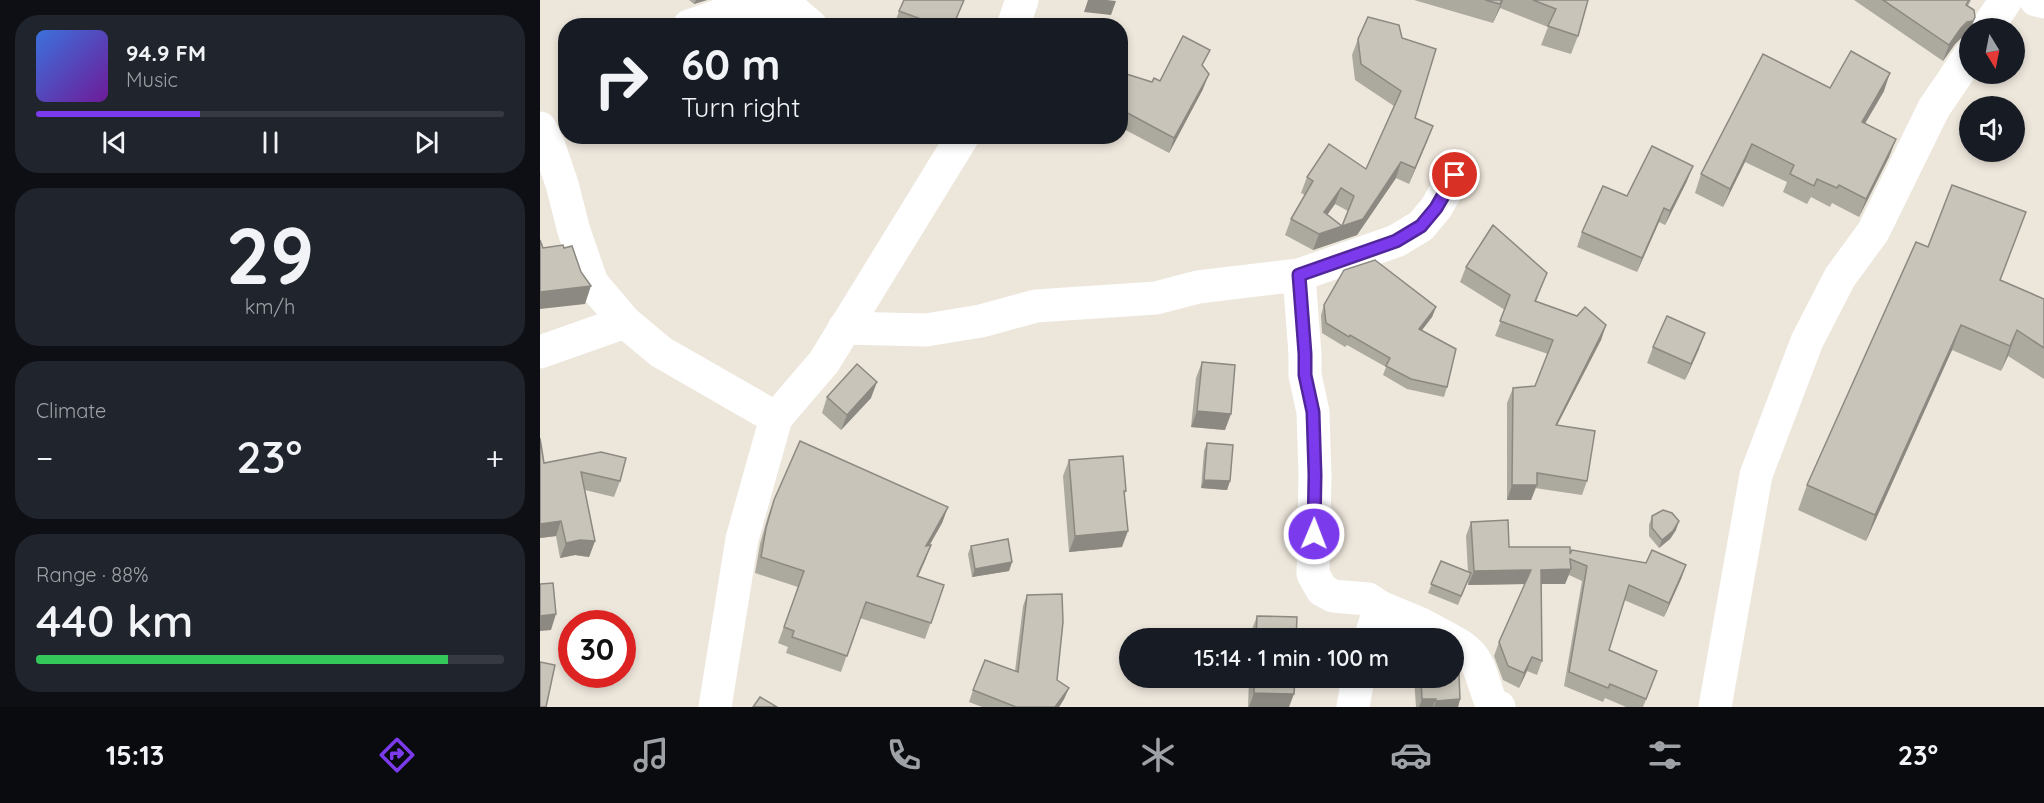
<!DOCTYPE html>
<meta charset="utf-8">
<style>
:root{--surface:#171b24;--page:#20242c;--text:#f1f3f6;--muted:#9ea1a6;--line:#363941;--accent:#7c3aed}
body{margin:0;font-family:Quicksand,sans-serif;background:var(--page);color:var(--text);height:100vh;display:flex;flex-direction:column;font-size:22px;white-space:nowrap}
*{box-sizing:border-box;margin:0}
p{font-size:20px;color:var(--muted)}
.icon{flex:none;width:33px;height:33px;fill:none;stroke:currentColor;stroke-width:2;stroke-linecap:round;stroke-linejoin:round}
.map{position:relative;flex:1;overflow:hidden}
.side{display:flex;flex-direction:column;gap:15px;padding:15px;background:#0d0f14;width:540px}
.side>*{flex:none}
.hud{position:absolute;left:18px;top:18px;width:570px;height:126px;border-radius:24px;box-shadow:0 3px 9px #0003;background:#171b24;color:var(--text);overflow:hidden}
.needle{width:39px;rotate:170deg}
.fabs{position:absolute;left:1419px;top:18px;display:grid;gap:12px}
.fabs a{display:grid;place-items:center;width:66px;height:66px;border-radius:50%;background:var(--surface);box-shadow:0 3px 9px #0003;font-size:30px}
.speed{position:absolute;left:18px;top:610px;display:flex;gap:12px;font-size:30px;font-weight:700;text-align:center}
.speed>*{display:grid;place-content:center;width:78px;height:78px;border-radius:50%;background:var(--surface);box-shadow:0 3px 9px #0003;line-height:1}
.speed .limit{border:9px solid #d22;background:#fff;color:#111}
.pin{position:absolute;display:grid;place-items:center;width:51px;height:51px;color:#fff;margin:-26px;border:3px solid #fff;border-radius:50%;box-shadow:0 2px 6px #0007}
.me{position:absolute;width:66px;margin:-33px;rotate:1deg;stroke-linejoin:round;filter:drop-shadow(0 0 4px #0008)}
.turn{display:flex;align-items:center;gap:21px;height:126px;padding:0 24px;font-size:27px}
.turn .icon{width:78px;height:78px;stroke-width:2.5}
.turn b{display:block;font-size:42px;line-height:51px}
.big{font-size:45px;font-weight:600;line-height:1.1}
.side .widget{flex:1;display:flex;flex-direction:column;justify-content:center;gap:9px;min-width:0;padding:0 21px;border-radius:24px;background:var(--page)}
.side .dial{align-items:center;gap:0}
.dial b{font-size:78px;line-height:1}
.song{display:flex;align-items:center;gap:18px}
.cover{width:72px;height:72px;border-radius:9px;background:linear-gradient(135deg,hsl(220 70% 55%),hsl(280 70% 35%))}
.played{height:6px;border-radius:3px;background:linear-gradient(90deg,var(--accent) 35%,var(--line) 35%)}
.keys{display:flex;justify-content:space-around;direction:ltr}
.heat{display:flex;justify-content:space-between;align-items:center;font-size:33px;direction:ltr}
.charge{height:9px;border-radius:4px;background:linear-gradient(90deg,#34c759 88%,var(--line) 0)}
.trip{position:absolute;left:579px;top:628px;width:345px;height:60px;border-radius:30px;background:var(--surface);box-shadow:0 3px 9px #0003;font-weight:600;line-height:60px;text-align:center}
.tab-bar{display:flex;height:96px;justify-content:space-around;align-items:center;background:#090b0e;color:var(--muted)}
.tab-bar .icon{width:42px;height:42px}
.tab-bar .on{color:var(--accent)}
.tab-bar b{font-size:27px;color:var(--text)}
main{display:flex;flex:1;min-height:0}
.map>svg:first-child{display:block}
</style>
<main>
<section class="side">
<div class="widget">
<div class="song"><i class="cover"></i><div><b>94.9 FM</b><p>Music</p></div></div>
<div class="played"></div>
<div class="keys"><svg class="icon" aria-label="previous" viewBox="0 0 24 24"><path d="M18 5L8 12l10 7zM5 5v14"/></svg><svg class="icon" aria-label="pause" viewBox="0 0 24 24"><path d="M8 5v14M16 5v14"/></svg><svg class="icon" aria-label="next" viewBox="0 0 24 24"><path d="M6 5l10 7-10 7zM19 5v14"/></svg></div>
</div>
<div class="widget dial"><b>29</b><p>km/h</p></div>
<div class="widget"><p>Climate</p>
<div class="heat"><a>−</a><b class="big">23°</b><a>+</a></div>
</div>
<div class="widget"><p>Range · 88%</p><b class="big">440 km</b><div class="charge"></div></div>
</section>
<div class="map">
<svg width="1504" height="707" viewBox="0 0 1504 707">
<rect width="100%" height="100%" fill="#ede6db"/>
<g fill="none" stroke-linecap="round" stroke-linejoin="round">
<g stroke="#fff" stroke-width="33">
<path d="M1496 0 1504 2"/>
<path d="M149 26 215 3H244L271 26"/>
<path d="M473 26 482 0"/>
<path d="M1447 28 1466 0"/>
<path d="M0 128 9 146 22 184 34 231 52 283 85 322 121 352 236 418"/>
<path d="M759 275 765 354V375L773 412 775 475 773 574 782 590 793 596 828 599 840 607 881 624 909 639"/>
<path d="M304 328 386 330 441 321 496 306 616 298 658 287 759 275 856 241 881 226 896 208 915 175"/>
<path d="M0 352 85 322"/>
<path d="M830 639 840 607"/>
<path d="M914 642C943 657 940 678 952 705L959 707"/>
<path d="M175 707 202 539 236 418 284 362 423 136"/>
<path d="M813 707 818 678"/>
<path d="M1175 707 1216 475 1267 341 1300 277 1333 232 1394 108 1430 55"/>
</g>
</g>
<g fill="#aca99f" fill-rule="evenodd">
<path d="M149 0H167L154 4Z"/>
<path d="M874 0H1048L1038 36 1031 54 1001 45 1008 27 960 8 953 23Z"/>
<path d="M1314 0H1431L1428 6 1435 17 1431 28H1430L1429 33 1427 37 1421 38 1415 44 1403 61Z"/>
<path d="M359 11 414 26H354Z"/>
<path d="M828 17 875 118 893 126 869 184 856 178 817 235 773 250 745 235 751 219 765 195 761 193 767 177 826 169 854 106 815 80 812 55 818 39ZM795 204 808 211 802 226 787 214Z"/>
<path d="M663 67V89L629 153 580 127V72L612 82 620 81Z"/>
<path d="M1290 88 1344 91 1325 124 1356 139 1349 157 1319 217 1292 203 1290 207 1271 197 1267 204 1243 192 1247 182 1205 162 1183 207 1155 193 1161 174Z"/>
<path d="M547 136H562L560 141Z"/>
<path d="M1147 181 1125 225 1119 222 1097 272 1037 247 1042 232 1087 196Z"/>
<path d="M926 267 1007 273 996 302 1037 316 1066 325 1061 340 1017 425 1047 481 1042 495 995 488 991 500H967V403L973 388 995 386 1008 354 955 336 965 310 920 282Z"/>
<path d="M1460 280 1504 299V379L1468 356 1461 371 1412 350 1326 541 1258 510 1267 485Z"/>
<path d="M784 305 896 307 892 317 882 330 907 387 904 397 867 389 843 375 846 367 807 345 805 347 782 333 781 315Z"/>
<path d="M1113 347 1159 349 1145 380 1107 363Z"/>
<path d="M662 362 685 430 651 427 656 378Z"/>
<path d="M287 397 331 398 301 430 282 413Z"/>
<path d="M0 438 4 463 80 481 74 497 45 490 55 541 49 557 35 555 20 558 16 536 0 538Z"/>
<path d="M667 443 690 481 687 490 661 488 664 451Z"/>
<path d="M529 460 586 491 584 496 582 547 529 552 523 476Z"/>
<path d="M234 500 408 507 402 523 389 546 391 545 378 576 404 585 385 639 320 618 301 672 246 653 248 647 238 643 258 587 215 573 220 544 228 516Z"/>
<path d="M1112 516 1136 530 1130 539 1119 548 1109 536V525Z"/>
<path d="M931 522 969 547 1106 563 1146 565 1141 579 1124 617 1084 600 1069 650 1112 685 1103 707H1086L1065 698 1063 702 1024 686 1042 581 1029 575 1025 584H1001L1002 661 997 675 987 671 979 688 963 680 954 656 959 642 985 584 928 585V581L918 605 888 593 901 561 928 572 926 536Z"/>
<path d="M431 546 472 562 469 571 432 577 428 554Z"/>
<path d="M487 595 517 680 529 688 524 699 519 707H442L429 702 433 690 475 671 483 606Z"/>
<path d="M717 616 756 639H710L711 632Z"/>
<path d="M709 678H755L749 707H708Z"/>
<path d="M874 678H914L920 699 918 707H876Z"/>
</g>
<g fill="#8c8982">
<path d="M156 0H167L154 4Z"/>
<path d="M548 0H567L576 1 571 15 544 12Z"/>
<path d="M962 0H963L960 8 953 23Z"/>
<path d="M1435 17 1431 28H1430L1429 33 1427 37 1421 38 1415 44 1403 61 1409 45 1421 28Z"/>
<path d="M1350 73 1344 91 1315 140 1322 122Z"/>
<path d="M669 74 663 89 629 153 634 138Z"/>
<path d="M893 126 887 142 869 184 875 168Z"/>
<path d="M1356 139 1349 157 1319 217 1326 199Z"/>
<path d="M1212 144 1205 162 1183 207 1190 189Z"/>
<path d="M861 162 856 178 817 235 773 250 779 234 823 219Z"/>
<path d="M1153 166 1147 181 1125 225 1130 211Z"/>
<path d="M801 188 795 204 778 228 784 212Z"/>
<path d="M1124 208 1119 222 1097 272 1102 258Z"/>
<path d="M51 286 45 304 0 309V292Z"/>
<path d="M896 307 892 317 875 339 879 329Z"/>
<path d="M1066 325 1061 340 1010 439 1016 425Z"/>
<path d="M1421 325 1412 350 1326 541 1335 515Z"/>
<path d="M1477 330 1468 356 1461 371 1470 346Z"/>
<path d="M1165 333 1159 349 1145 380 1151 364Z"/>
<path d="M337 382 331 398 301 430 307 415Z"/>
<path d="M657 411 691 414 685 430 651 427Z"/>
<path d="M664 480 690 481 687 490 661 488Z"/>
<path d="M972 485H997L991 500H967Z"/>
<path d="M408 507 402 523 380 562 386 546Z"/>
<path d="M21 521 16 536 0 538V524Z"/>
<path d="M1139 521 1136 530 1130 539 1119 548 1122 540Z"/>
<path d="M588 531 582 547 529 552 535 536Z"/>
<path d="M40 540 55 541 49 557 35 555 20 558 26 543Z"/>
<path d="M391 545 385 561 371 592 377 576Z"/>
<path d="M472 562 469 571 432 577 435 569Z"/>
<path d="M1146 565 1141 579 1124 617 1129 603Z"/>
<path d="M1031 569 1025 584H996L1001 570Z"/>
<path d="M991 570 986 584 928 585 934 571Z"/>
<path d="M16 614 11 630 0 631V616Z"/>
<path d="M992 657 987 671 979 688 984 673Z"/>
<path d="M529 688 524 699 519 707H515Z"/>
<path d="M714 693 754 694 749 707H709Z"/>
<path d="M882 699H896L893 707H879Z"/>
<path d="M920 699 918 707H894L896 701Z"/>
</g>
<g fill="#c8c4b9" stroke="#8c8982" stroke-width="1.5" fill-rule="evenodd">
<path d="M364 0H424L413 26H400L359 11Z"/>
<path d="M945 0H962L960 4Z"/>
<path d="M993 0H1048L1038 36 1008 26 1016 9Z"/>
<path d="M1343 0H1429L1426 5 1434 10 1435 17 1433 21 1427 22 1421 28 1409 45Z"/>
<path d="M828 17 859 25 862 38 896 49 875 118 893 126 875 168 861 162 823 219 779 234 751 219 773 181 767 177 789 144 826 169 861 91 821 64 818 39ZM801 188 814 196 802 226 784 212Z"/>
<path d="M643 36 670 50 662 65 669 74 634 138 580 109V72L612 82 614 78 620 81Z"/>
<path d="M1311 51 1350 73 1322 122 1356 139 1326 199 1299 185 1297 188 1277 179 1274 186 1250 174 1254 165 1212 144 1190 189 1161 174 1223 54 1290 88Z"/>
<path d="M1112 146 1153 166 1130 211 1124 208 1102 258 1042 232 1063 186 1087 196Z"/>
<path d="M1412 185 1486 212 1460 280 1504 299V348L1477 330 1470 346 1421 325 1335 515 1267 485 1376 242 1388 247Z"/>
<path d="M953 225 1007 273 995 301 1037 316 1045 307 1066 325 1016 425 1055 431 1047 481 997 473V485H972L973 388 995 386 1013 340 960 321 970 295 926 267Z"/>
<path d="M0 240 3 248 23 245 24 248 32 246 41 272 51 286 0 292Z"/>
<path d="M835 260 896 307 879 329 916 349 907 387 871 379 846 366 850 358 810 335 809 337 786 323 784 305 804 270Z"/>
<path d="M1127 316 1165 333 1151 364 1113 347Z"/>
<path d="M662 362 695 365 691 414 657 411Z"/>
<path d="M317 364 337 382 307 415 287 397Z"/>
<path d="M0 438 4 463 61 452 86 458 80 481 41 472 55 541 40 540 26 543 21 521 0 524Z"/>
<path d="M260 441 408 507 386 546 391 545 377 576 404 585 391 623 326 602 307 656 252 637 254 631 244 627 264 571 221 557 226 528 234 500Z"/>
<path d="M667 443 693 445 690 481 664 480Z"/>
<path d="M583 456 586 491H584L588 531 535 536 529 460Z"/>
<path d="M1123 510 1132 513 1139 521 1133 531 1122 540 1112 528V516Z"/>
<path d="M968 520 969 547H1030V554L1032 550 1106 563 1112 550 1146 565 1129 603 1089 585 1069 650 1117 671 1106 699 1070 684 1068 688 1029 672 1047 566 1030 559 1031 569 1001 570 1002 661 992 657 984 673 968 666 959 642 991 570 934 571 931 522Z"/>
<path d="M468 539 472 562 435 569 431 546Z"/>
<path d="M901 561 931 573 921 596 891 584Z"/>
<path d="M13 583 16 614 0 616V584Z"/>
<path d="M522 594 523 622 517 680 529 688 515 707H476L433 690 445 660 478 672 487 595Z"/>
<path d="M717 616 757 617 756 639H716Z"/>
<path d="M914 650H918L920 699 896 701V699H882L881 678H914Z"/>
<path d="M0 662 15 665 6 707H0Z"/>
<path d="M714 678H755L754 694 714 693Z"/>
<path d="M220 697 237 707H213Z"/>
</g>
<g fill="none" stroke-linecap="round" stroke-linejoin="round">
<defs>
<path id="route" d="M774 534 775 475 773 412 765 375V354L759 275 856 241 881 226 896 208 915 175"/>
</defs>
<use href="#route" stroke="#51269a" stroke-width="15"/>
<use href="#route" stroke="#7c3aed" stroke-width="10"/>
</g>
</svg>
<div class="fabs">
<a><svg class="needle" viewBox="-14 -14 28 28"><path d="M0-13l5 13h-10z" fill="#e53935"/><path d="M0 13l5-13h-10z" fill="#9ea1a6"/></svg></a>
<a><svg class="icon" aria-label="sound" viewBox="0 0 24 24"><path d="M4 9h4l5-4v14l-5-4H4zM17 9q2 3 0 6"/></svg></a>
</div>
<div class="speed"><div class="limit">30</div></div>
<div class="pin" style="left:915px;top:175px;background:#d93025"><svg class="icon" aria-label="arrive" viewBox="0 0 24 24"><path d="M6 21V4h12l-3 4 3 4H6"/></svg></div>
<svg class="me" style="left:774px;top:534px" viewBox="-20 -20 40 40"><circle r="17" fill="#7c3aed" stroke="#fff" stroke-width="3"/><path d="M0-11L8 9 0 5-8 9z" fill="#fff"/></svg>
<div class="trip">15:14 · 1 min · 100 m</div>
<div class="hud">
<div class="turn"><svg class="icon" aria-label="right" viewBox="0 0 24 24"><path d="M7 20v-9h11M14 6l5 5-5 5"/></svg><div><b>60 m</b>Turn right</div></div>
</div>
</div>
</main>
<nav class="tab-bar">
<b>15:13</b>
<svg class="icon on" aria-label="directions" viewBox="0 0 24 24"><path d="M12 3l9 9-9 9-9-9zM9 14v-3h6M13 9l2 2-2 2"/></svg>
<svg class="icon" aria-label="music" viewBox="0 0 24 24"><path d="M9 18V5l10-2v13"/><circle cx="6" cy="18" r="3"/><circle cx="16" cy="16" r="3"/></svg>
<svg class="icon" aria-label="phone" viewBox="0 0 24 24"><path d="M5 4h4l2 5-3 2q2 4 5 5l2-3 5 2v4C11 20 4 13 5 4z"/></svg>
<svg class="icon" aria-label="climate" viewBox="0 0 24 24"><path d="M12 3v18M4 7l16 10M4 17L20 7"/></svg>
<svg class="icon" aria-label="car" viewBox="0 0 24 24"><path d="M5 17H2v-5l4-1 3-4h7l3 4 3 1v5h-3M9 17h6M6 11h13"/><circle cx="7" cy="17" r="2"/><circle cx="17" cy="17" r="2"/></svg>
<svg class="icon" aria-label="filters" viewBox="0 0 24 24"><path d="M4 7h16M4 17h16"/><circle cx="9" cy="7" r="2"/><circle cx="15" cy="17" r="2"/></svg>
<b>23°</b>
</nav>
